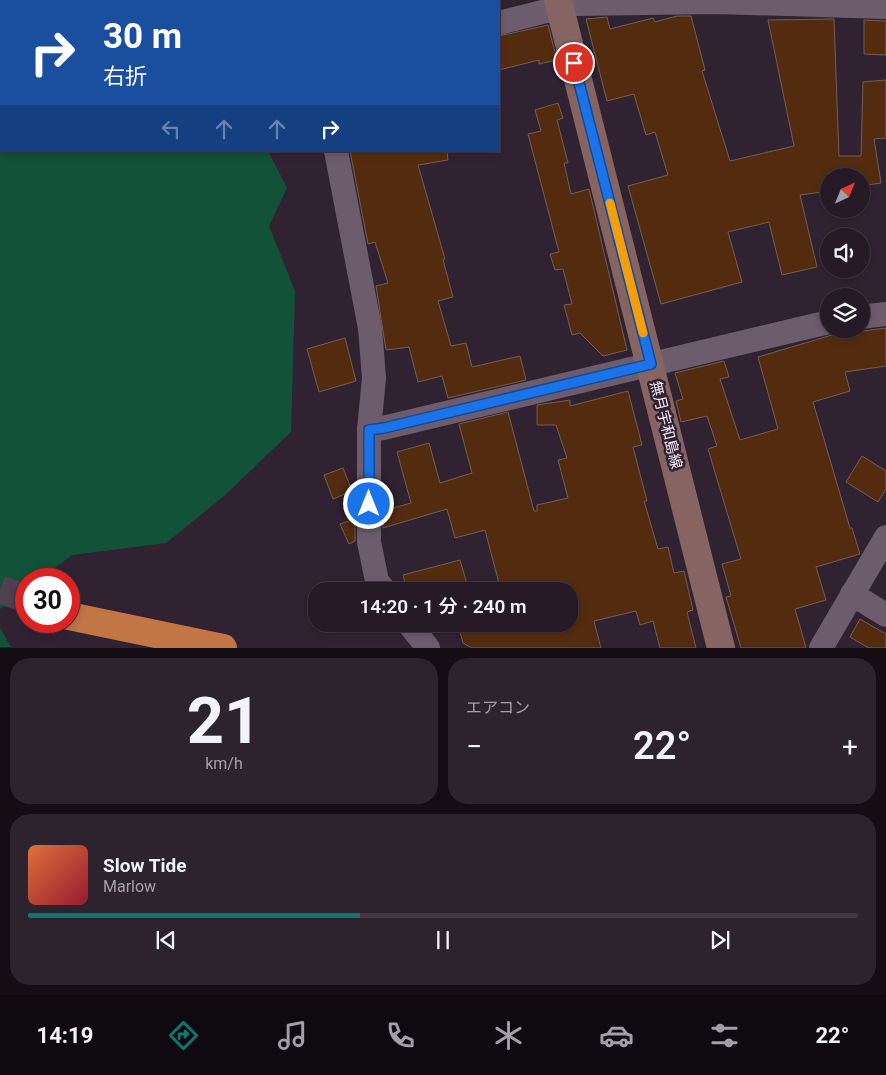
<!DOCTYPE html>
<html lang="ja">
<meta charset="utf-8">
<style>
:root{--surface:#251a25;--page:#2d232d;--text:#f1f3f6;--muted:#a3a1a7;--line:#423842;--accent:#0f766e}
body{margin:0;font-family:Roboto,"Noto Sans JP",sans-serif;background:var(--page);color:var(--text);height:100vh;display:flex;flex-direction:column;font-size:19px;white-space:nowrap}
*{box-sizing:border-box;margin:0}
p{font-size:16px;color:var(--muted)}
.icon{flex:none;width:28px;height:28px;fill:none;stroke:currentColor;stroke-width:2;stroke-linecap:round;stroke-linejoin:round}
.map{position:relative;height:648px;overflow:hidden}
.panel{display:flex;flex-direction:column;gap:10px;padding:10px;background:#140e14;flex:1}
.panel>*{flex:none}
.guide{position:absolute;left:0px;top:0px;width:500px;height:152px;box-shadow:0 2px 8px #0003,0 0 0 1px var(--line);background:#1a4fa0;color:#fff;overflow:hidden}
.needle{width:32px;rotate:43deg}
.buttons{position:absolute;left:820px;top:168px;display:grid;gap:10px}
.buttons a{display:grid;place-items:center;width:50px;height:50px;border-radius:50%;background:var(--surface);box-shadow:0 2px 8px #0003,0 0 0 1px var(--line);font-size:25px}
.speed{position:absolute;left:15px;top:568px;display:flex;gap:10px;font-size:25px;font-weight:700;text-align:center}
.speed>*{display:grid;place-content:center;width:65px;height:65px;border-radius:50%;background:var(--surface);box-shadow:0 2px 8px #0003,0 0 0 1px var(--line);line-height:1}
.speed .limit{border:8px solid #d22;background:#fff;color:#111}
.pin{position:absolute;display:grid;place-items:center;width:42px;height:42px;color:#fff;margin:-21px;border:2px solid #fff;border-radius:50%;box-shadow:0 1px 5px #0007}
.me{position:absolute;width:55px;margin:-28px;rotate:0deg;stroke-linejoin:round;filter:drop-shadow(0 0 4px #0008)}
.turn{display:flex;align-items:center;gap:18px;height:105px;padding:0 20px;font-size:22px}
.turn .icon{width:65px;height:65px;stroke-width:2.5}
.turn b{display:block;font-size:35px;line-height:42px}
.lanes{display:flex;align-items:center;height:48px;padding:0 20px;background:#0003;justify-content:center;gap:25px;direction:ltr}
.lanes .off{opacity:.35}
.big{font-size:38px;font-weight:600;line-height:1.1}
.panel .card{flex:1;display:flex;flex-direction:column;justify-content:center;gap:8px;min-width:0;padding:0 18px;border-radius:20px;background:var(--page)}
.panel .dial{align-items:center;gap:0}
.dial b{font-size:65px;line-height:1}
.song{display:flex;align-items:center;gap:15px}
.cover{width:60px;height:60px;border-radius:8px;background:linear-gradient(135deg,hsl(20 70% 55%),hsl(350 70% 35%))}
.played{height:5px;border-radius:2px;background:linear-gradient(90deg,var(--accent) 40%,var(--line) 40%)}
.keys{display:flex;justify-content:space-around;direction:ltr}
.heat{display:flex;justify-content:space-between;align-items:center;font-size:28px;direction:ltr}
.panel .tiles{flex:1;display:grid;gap:10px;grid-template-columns:1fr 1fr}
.card:last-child{grid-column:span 2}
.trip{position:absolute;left:308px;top:582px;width:270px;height:50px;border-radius:20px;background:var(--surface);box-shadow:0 2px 8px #0003,0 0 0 1px var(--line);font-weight:600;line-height:50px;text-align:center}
.tabs{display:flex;height:80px;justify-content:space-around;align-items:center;background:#0f0a0f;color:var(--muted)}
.tabs .icon{width:35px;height:35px}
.tabs .current{color:var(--accent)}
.tabs b{font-size:22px;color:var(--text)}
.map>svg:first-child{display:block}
</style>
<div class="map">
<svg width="886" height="648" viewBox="0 0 886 648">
<rect width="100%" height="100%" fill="#312231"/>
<g fill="#115239">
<path d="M0 0H247L1 1V151H268L287 188 269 226 295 291 291 432 224 496 166 543 72 555 40 579H26V589L0 609Z"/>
<path d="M0 628 11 647H0Z"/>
</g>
<g fill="#532c10" stroke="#745f51">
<path d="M677 16H691L705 70 702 71 730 161 794 146 768 20 834 19 839 156H861L863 82 886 80V138L874 139 881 183 861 186V176H829V191L800 195 817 267 782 275 769 222 728 232 742 282 661 304 628 186 668 175 655 132 646 135 634 94 607 101 586 19 607 17 610 29 653 18 655 22Z"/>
<path d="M864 20 886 21V55L864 54Z"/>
<path d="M548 25 557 60 539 64V60L499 70V36Z"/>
<path d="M558 103 563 118 557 120 568 163H564L571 194 589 189 627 350 603 356 580 333 572 335 564 305 572 304 563 269 555 270 550 254 559 252 528 134 541 131 535 110Z"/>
<path d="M350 151H447L448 160 418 165 445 259 443 260 453 297 438 301 451 346 466 343 472 367 520 356 526 380 448 398 442 376 418 382 409 347 386 350 376 286 388 283 375 242 368 244Z"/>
<path d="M886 328V366L845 372 850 391 813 402 850 528H852L860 554 816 567 826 600 795 609 806 648H741L726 597 731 596 722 564 741 559 708 449 717 446 707 416 681 422 676 401 683 399 675 373 724 361 729 377 720 379 740 440 778 429 758 357 832 335 841 329 863 331Z"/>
<path d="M345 338 356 381 319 392 307 349Z"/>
<path d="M628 391 642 445 633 447 647 501H644L658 549 668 547 674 573 684 571 693 610 687 612 696 648H660L653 621 640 625 636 611 594 621 601 648H472L463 643 458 624H569V591H501L485 530 455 538 447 509 383 528V511L411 503 397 452 429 443 440 483 472 473 459 424 508 412 534 511H537V505L568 498 558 460 567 458 556 425H537V405L570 400V406Z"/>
<path d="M862 456 886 471V489L878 502 846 482Z"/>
<path d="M343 468 352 491 333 499 324 475Z"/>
<path d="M355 519V541L349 544 340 524Z"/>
<path d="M460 560 469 591H407L403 575Z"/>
<path d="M860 619 886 634V648H869L850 637Z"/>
</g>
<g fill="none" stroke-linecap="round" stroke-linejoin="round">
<path stroke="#4f414f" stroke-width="28" stroke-dasharray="28 14" stroke-linecap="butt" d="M0 589 26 599"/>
<g stroke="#6d5c6e" stroke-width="24">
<path d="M315 0V1"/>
<path d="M499 23 574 4 717 2 886 7"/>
<path d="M336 151 370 328 374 378 369 430V542L377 581 385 591"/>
<path d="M861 317 886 314"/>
<path d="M369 430 383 428 829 322"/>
<path d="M852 594 886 615"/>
<path d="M409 624 428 648"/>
<path d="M821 648 886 537"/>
</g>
<path stroke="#866462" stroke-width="28" d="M558 0 721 648"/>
<path stroke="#c27545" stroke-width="28" d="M69 616 223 648"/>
</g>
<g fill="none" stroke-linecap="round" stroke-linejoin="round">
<defs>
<path id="route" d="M369 504V430L384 428 651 364 574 63"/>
</defs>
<use href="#route" stroke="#114b97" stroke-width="12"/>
<use href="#route" stroke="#1a73e8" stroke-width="9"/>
<path stroke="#f59e0b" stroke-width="9" d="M610 203 643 333"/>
</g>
<g text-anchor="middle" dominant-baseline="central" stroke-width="5" stroke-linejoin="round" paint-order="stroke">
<g font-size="15" fill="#f8eef8" stroke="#312231">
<text transform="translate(666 425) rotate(76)">無月宇和島線</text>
</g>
</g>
</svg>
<div class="buttons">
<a><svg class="needle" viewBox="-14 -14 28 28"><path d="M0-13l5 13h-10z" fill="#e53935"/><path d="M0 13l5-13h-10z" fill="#a3a1a7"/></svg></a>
<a><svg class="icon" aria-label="sound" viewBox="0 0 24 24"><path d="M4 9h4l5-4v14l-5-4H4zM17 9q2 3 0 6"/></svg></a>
<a><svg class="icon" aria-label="layers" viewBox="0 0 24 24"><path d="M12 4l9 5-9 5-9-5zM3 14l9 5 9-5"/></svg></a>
</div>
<div class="speed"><div class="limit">30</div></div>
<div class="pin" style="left:574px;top:63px;background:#d93025"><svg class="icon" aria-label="arrive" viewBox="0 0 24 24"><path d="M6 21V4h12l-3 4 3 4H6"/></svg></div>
<svg class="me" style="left:369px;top:504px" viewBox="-20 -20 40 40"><circle r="17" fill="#1a73e8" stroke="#fff" stroke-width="3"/><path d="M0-11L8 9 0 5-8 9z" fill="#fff"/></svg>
<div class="trip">14:20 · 1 分 · 240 m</div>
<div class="guide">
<div class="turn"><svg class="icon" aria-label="right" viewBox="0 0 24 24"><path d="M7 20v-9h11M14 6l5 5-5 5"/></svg><div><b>30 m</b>右折</div></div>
<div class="lanes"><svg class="icon off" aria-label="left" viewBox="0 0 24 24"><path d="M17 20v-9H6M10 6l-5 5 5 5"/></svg><svg class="icon off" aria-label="ahead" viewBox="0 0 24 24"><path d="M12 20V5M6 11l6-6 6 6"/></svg><svg class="icon off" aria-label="ahead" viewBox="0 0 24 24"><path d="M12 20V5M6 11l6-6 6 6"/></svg><svg class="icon" aria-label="right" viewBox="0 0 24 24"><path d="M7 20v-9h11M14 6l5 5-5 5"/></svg></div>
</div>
</div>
<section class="panel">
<div class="tiles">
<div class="card dial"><b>21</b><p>km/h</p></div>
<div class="card"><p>エアコン</p>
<div class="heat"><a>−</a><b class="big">22°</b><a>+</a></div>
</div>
<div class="card">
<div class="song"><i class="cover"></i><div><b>Slow Tide</b><p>Marlow</p></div></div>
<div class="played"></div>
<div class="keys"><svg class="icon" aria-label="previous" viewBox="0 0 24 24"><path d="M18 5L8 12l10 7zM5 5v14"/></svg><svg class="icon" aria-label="pause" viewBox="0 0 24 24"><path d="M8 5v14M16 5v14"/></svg><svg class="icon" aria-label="next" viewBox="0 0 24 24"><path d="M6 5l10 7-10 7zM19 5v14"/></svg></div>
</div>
</div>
</section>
<nav class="tabs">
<b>14:19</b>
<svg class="icon current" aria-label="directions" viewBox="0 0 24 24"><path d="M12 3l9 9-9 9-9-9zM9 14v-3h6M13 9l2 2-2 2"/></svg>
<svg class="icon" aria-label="music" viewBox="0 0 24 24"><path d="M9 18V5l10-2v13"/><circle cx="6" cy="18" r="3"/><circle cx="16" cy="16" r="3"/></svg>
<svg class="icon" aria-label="phone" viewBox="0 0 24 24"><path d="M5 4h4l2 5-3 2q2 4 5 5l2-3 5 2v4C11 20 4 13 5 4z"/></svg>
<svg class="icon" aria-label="climate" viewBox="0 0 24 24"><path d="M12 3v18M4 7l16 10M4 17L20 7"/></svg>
<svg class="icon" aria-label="car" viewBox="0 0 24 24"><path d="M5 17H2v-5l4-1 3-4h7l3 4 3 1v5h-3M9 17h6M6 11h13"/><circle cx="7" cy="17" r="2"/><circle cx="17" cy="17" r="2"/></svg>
<svg class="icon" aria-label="filters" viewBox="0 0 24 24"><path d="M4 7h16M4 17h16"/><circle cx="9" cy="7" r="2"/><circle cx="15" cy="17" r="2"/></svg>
<b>22°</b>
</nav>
